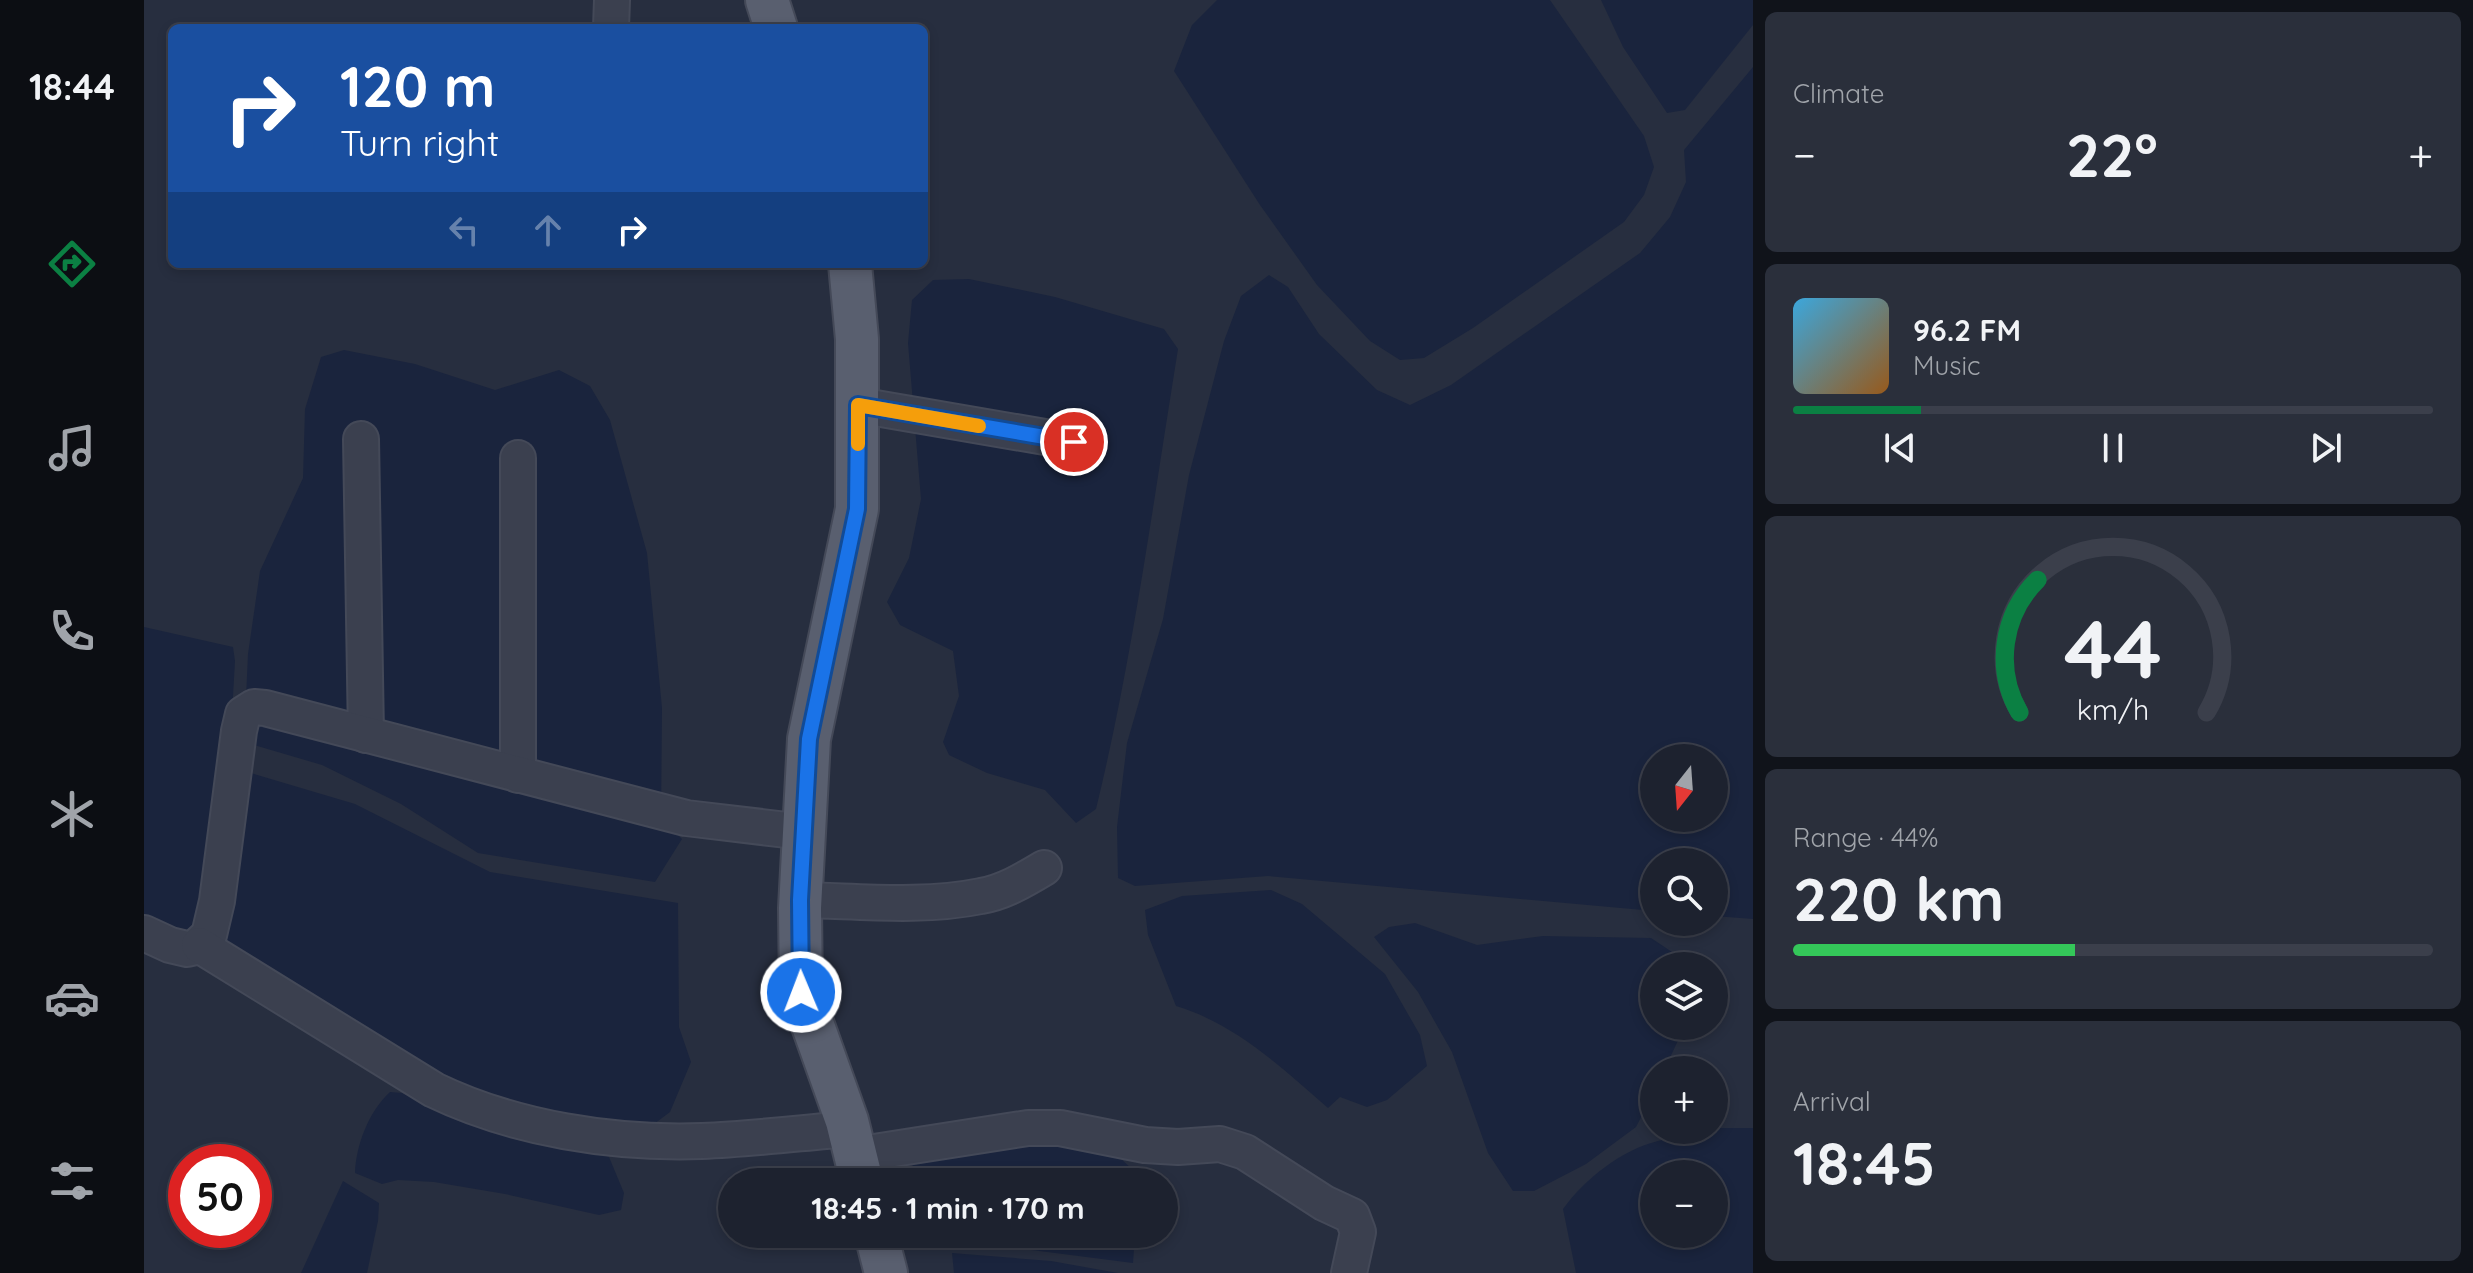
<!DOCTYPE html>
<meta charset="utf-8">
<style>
:root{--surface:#1d222f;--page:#2a2f3b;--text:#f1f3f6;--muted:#a0a4aa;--line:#3b3f4b;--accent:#0b8043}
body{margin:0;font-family:Quicksand,sans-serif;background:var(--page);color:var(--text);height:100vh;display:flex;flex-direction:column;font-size:30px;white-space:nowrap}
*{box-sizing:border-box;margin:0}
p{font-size:26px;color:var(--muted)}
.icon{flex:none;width:44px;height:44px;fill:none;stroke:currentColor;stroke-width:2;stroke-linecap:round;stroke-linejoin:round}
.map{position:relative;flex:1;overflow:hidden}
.sheet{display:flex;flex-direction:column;gap:12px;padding:12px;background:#10131a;width:720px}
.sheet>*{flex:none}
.top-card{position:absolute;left:24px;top:24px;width:760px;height:244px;border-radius:12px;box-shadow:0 4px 12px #0003,0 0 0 2px var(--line);background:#1a4fa0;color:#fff;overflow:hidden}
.needle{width:52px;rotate:197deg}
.controls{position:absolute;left:1496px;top:744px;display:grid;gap:16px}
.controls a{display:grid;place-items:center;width:88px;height:88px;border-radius:50%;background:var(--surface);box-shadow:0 4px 12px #0003,0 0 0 2px var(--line);font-size:40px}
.speed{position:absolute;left:24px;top:1144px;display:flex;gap:16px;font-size:40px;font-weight:700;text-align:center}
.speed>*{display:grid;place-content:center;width:104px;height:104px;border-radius:50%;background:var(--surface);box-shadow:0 4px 12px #0003,0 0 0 2px var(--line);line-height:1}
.speed .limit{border:12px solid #d22;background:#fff;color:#111}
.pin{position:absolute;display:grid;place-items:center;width:68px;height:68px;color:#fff;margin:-34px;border:4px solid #fff;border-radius:50%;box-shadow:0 2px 8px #0007}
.me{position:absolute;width:88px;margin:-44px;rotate:359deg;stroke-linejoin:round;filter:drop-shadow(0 0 6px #0008)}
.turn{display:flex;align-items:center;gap:28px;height:168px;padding:0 40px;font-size:36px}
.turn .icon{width:104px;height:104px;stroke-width:2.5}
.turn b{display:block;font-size:56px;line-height:68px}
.lanes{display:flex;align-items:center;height:76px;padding:0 40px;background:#0003;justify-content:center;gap:40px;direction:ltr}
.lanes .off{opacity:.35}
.big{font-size:60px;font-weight:700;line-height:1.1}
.sheet .tile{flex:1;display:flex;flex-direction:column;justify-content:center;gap:12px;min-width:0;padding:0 28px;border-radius:12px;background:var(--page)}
.sheet .dial{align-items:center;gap:0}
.dial svg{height:208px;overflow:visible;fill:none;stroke:var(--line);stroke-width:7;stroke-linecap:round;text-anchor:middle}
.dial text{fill:var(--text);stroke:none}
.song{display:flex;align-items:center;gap:24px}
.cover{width:96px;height:96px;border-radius:12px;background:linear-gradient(135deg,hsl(200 70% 55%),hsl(30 70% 35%))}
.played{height:8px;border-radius:4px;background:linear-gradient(90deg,var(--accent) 20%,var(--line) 20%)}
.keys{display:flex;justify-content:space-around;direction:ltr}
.heat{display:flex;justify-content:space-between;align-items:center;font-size:44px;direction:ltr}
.charge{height:12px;border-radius:6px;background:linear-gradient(90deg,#34c759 44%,var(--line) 0)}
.trip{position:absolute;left:574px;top:1168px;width:460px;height:80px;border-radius:40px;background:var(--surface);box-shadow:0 4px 12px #0003,0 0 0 2px var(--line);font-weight:700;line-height:80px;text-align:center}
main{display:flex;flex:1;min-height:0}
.tab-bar{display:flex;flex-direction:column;width:144px;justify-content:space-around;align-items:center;background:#0c0e13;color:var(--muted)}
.tab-bar .icon{width:56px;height:56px}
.tab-bar .active{color:var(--accent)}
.tab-bar b{font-size:36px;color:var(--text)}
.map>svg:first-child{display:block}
</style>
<main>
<nav class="tab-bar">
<b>18:44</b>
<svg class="icon active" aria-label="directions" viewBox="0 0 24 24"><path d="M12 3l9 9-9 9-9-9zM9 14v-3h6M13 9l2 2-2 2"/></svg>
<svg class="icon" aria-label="music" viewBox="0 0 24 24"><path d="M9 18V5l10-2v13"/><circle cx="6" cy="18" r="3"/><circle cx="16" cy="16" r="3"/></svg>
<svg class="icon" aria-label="phone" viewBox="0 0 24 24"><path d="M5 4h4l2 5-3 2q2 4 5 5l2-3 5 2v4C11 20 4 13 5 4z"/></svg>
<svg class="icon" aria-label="climate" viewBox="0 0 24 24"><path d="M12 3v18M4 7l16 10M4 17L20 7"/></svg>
<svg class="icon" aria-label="car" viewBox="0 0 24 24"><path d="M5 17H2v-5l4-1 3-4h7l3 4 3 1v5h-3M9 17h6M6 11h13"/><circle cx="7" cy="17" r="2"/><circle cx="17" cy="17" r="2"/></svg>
<svg class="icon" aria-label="filters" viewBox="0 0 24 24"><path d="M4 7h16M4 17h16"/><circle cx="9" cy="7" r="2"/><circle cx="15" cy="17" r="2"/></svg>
</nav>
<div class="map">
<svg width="1609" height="1273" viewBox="0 0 1609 1273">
<rect width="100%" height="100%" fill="#272e3f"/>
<g fill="#1a243d" fill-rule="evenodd">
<path d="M1073 0H1406L1500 136 1510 167 1500 195 1480 222 1329 328 1280 358 1256 360 1226 341 1173 285 1116 205 1030 71 1048 25Z"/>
<path d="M1457 0H1609V25L1541 110 1523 113 1479 47Z"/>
<path d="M1609 67V919L1570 916V862H1510V911L1124 876 991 886 974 878 973 827 983 743 1019 619 1045 475 1080 341 1097 296 1125 275 1144 287 1175 334 1233 390 1266 405 1307 385 1496 253 1526 217 1542 182 1540 150ZM1510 758H1570V818H1510Z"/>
<path d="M825 279 911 297 1020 329 1034 349C1009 503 989 657 952 809L932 823 901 790 843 773 805 755 799 742 815 696 809 651 756 625 743 602 765 558 777 499 764 343 768 300 789 280Z"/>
<path d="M200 350 271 364 351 390 415 370 446 386 466 420 503 553 518 708 517 818 538 839 511 882 334 853 257 804 178 765 100 742 104 654 116 571 159 478 161 409 177 357Z"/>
<path d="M0 627 89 647 91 661 87 731 59 940 0 930Z"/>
<path d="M100 771 211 804 346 872 534 903 535 1027 547 1062 526 1112 498 1133 359 1115 70 947Z"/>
<path d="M1127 890 1158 904 1241 974 1276 1035 1283 1066 1243 1100 1223 1107 1196 1097 1184 1108C1138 1068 1092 1024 1032 1006L1004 935 1001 910 1038 896Z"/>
<path d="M1271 923 1333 945 1399 936 1507 938 1549 966H1510V1026H1541L1520 1070H1510V1092L1492 1127 1442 1164 1390 1191H1369L1344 1153 1308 1052 1274 992 1230 937 1245 927Z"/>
<path d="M246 1092 258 1093 319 1122 373 1140 451 1150 465 1157 480 1193 477 1210 455 1215 361 1194 290 1182 254 1180 238 1184 211 1173C212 1145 225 1111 246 1092Z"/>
<path d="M1574 1128H1609V1273H1432L1419 1209C1441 1179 1477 1150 1514 1141 1532 1136 1558 1135 1574 1128ZM1570 1174V1234H1510V1174Z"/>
<path d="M898 1138 976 1158 989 1170V1182H773L765 1153Z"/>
<path d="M199 1181 235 1203 234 1221 223 1273H157Z"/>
<path d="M805 1234H991L989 1263 817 1241Z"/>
<path d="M808 1253 907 1261 974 1273H810Z"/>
</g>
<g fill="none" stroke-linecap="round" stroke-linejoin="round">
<defs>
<g id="minor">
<path d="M467 28 468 0"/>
<path d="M714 405 930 442"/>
<path d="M217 439 222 735"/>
<path d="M374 775V458"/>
<path d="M656 900C715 901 779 908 837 896 860 892 880 880 900 868"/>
<path d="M0 933 26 945 43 949 52 947 65 935 73 901 95 731 99 714 110 707 121 708 542 818 660 832"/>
<path d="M55 945 290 1090C371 1129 469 1144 558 1141 607 1139 656 1133 705 1129"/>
<path d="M711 1155 884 1128H916L1001 1145 1034 1147 1076 1144 1101 1152 1180 1203 1208 1216 1214 1232 1205 1273"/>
</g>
<g id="major">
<path d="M623 0 632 28"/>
<path d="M706 264 713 339V509L665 739 656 908 657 992 703 1121 718 1182"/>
<path d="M732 1234 742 1273"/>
</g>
</defs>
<use href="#minor" stroke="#444958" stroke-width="38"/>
<use href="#major" stroke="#444958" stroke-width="46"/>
<use href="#minor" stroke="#3b404f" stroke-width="34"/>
<use href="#major" stroke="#595f6f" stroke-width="42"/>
</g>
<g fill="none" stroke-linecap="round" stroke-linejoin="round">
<defs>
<path id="route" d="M657 992 656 900 665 739 713 509 714 405 930 442"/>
</defs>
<use href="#route" stroke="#114b97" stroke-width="20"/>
<use href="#route" stroke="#1a73e8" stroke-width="14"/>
<path stroke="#f59e0b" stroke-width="14" d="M714 444V405L835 426"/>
</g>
</svg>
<div class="controls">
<a><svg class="needle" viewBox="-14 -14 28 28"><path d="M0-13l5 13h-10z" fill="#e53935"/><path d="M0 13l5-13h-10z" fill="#a0a4aa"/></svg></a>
<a><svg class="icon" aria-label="search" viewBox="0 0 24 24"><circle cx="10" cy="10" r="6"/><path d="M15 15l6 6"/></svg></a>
<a><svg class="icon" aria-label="layers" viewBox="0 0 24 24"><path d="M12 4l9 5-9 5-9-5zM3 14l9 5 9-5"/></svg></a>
<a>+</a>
<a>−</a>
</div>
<div class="speed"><div class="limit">50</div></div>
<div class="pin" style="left:930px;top:442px;background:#d93025"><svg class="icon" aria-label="arrive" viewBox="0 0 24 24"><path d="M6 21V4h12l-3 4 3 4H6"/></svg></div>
<svg class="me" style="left:657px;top:992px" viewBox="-20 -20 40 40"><circle r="17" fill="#1a73e8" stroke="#fff" stroke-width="3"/><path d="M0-11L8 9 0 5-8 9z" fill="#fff"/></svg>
<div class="trip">18:45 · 1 min · 170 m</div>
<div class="top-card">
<div class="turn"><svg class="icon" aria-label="right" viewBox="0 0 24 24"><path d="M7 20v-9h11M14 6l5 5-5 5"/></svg><div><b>120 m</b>Turn right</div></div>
<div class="lanes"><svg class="icon off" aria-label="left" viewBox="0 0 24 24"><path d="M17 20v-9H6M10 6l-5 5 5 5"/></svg><svg class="icon off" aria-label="ahead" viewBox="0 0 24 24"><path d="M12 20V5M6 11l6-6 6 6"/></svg><svg class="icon" aria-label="right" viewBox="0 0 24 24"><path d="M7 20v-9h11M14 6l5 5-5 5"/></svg></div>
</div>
</div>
<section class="sheet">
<div class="tile"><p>Climate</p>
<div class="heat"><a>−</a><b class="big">22°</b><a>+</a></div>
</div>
<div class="tile">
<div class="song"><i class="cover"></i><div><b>96.2 FM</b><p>Music</p></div></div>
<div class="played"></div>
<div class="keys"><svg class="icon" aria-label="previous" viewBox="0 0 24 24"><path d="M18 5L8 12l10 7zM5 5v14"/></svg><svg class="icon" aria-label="pause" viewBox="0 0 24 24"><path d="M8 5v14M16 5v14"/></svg><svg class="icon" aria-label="next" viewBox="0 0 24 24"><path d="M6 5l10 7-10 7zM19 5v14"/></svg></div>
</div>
<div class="tile dial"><svg viewBox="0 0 100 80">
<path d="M14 69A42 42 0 1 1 86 69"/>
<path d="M14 69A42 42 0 0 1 21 18" stroke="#0b8043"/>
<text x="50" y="56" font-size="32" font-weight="700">44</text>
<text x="50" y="72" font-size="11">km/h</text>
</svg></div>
<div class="tile"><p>Range · 44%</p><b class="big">220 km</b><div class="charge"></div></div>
<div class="tile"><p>Arrival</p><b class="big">18:45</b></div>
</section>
</main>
